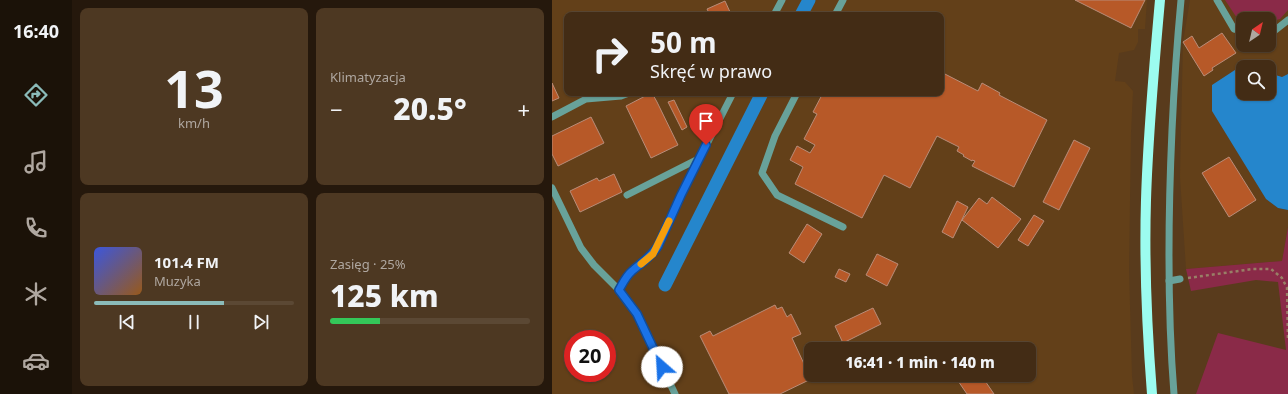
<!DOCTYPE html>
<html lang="pl">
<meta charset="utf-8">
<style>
:root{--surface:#432c15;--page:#4d3822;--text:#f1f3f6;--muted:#afa7a0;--line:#5b4834;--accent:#8bbbb9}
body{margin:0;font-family:"Noto Sans",sans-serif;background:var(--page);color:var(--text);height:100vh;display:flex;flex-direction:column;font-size:15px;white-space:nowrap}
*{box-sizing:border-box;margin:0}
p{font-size:13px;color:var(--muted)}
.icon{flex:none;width:22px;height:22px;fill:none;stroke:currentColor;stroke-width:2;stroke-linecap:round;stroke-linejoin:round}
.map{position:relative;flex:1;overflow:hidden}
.drawer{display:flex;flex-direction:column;gap:8px;padding:8px;background:#25180c;width:480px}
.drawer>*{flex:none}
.banner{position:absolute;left:12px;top:12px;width:380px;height:84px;border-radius:8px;box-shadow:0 1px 3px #0004,0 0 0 1px var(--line);background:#432c15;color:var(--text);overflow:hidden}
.needle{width:26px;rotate:35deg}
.tools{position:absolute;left:684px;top:12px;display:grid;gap:8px}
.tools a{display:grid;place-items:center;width:40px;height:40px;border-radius:8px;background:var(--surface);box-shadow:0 1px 3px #0004,0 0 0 1px var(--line);font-size:20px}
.speed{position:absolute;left:12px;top:330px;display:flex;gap:8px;font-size:20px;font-weight:700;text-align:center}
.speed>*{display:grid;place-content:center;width:52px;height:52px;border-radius:50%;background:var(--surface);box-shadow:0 1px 3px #0004,0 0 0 1px var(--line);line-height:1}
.speed .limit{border:6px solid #d22;background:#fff;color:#111}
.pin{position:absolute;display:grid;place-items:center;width:34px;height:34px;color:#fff;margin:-41px -17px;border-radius:50% 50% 50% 0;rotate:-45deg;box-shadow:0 0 4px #0007}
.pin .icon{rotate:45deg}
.me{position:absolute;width:44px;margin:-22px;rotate:334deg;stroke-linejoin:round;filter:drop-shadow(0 0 3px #0008)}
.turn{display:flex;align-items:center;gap:14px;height:84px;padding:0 20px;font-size:18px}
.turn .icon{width:52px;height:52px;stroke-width:2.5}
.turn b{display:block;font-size:28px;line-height:34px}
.big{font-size:30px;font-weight:800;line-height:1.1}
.drawer .widget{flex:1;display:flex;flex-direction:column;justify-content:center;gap:6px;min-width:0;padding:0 14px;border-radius:8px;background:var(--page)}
.drawer .dial{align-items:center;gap:0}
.dial b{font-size:52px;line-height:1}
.song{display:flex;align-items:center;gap:12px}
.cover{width:48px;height:48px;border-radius:6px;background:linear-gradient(135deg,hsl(230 70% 55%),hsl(30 70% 35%))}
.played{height:4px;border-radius:2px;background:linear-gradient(90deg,var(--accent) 65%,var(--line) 65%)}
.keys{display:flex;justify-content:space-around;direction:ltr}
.heat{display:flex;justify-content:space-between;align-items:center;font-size:22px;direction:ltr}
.charge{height:6px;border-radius:3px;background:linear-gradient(90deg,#34c759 25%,var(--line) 0)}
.drawer .tiles{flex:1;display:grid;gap:8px;grid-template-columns:repeat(2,1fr)}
.trip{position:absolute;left:252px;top:342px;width:232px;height:40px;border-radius:8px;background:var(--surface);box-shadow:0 1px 3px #0004,0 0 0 1px var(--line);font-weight:800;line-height:40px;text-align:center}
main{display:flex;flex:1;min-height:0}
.tab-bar{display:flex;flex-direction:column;width:72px;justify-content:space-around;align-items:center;background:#1b1208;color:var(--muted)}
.tab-bar .icon{width:28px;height:28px}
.tab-bar .selected{color:var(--accent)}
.tab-bar b{font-size:18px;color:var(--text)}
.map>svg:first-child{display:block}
</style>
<main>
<nav class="tab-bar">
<b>16:40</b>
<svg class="icon selected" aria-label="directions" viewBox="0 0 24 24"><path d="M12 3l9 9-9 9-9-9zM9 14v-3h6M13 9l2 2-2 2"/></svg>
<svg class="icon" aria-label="music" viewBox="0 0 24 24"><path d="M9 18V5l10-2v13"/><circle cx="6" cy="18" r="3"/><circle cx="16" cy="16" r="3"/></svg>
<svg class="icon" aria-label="phone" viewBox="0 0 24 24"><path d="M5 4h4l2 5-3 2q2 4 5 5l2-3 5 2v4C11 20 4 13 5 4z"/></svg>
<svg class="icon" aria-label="climate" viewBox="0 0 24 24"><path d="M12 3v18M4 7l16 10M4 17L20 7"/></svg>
<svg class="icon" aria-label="car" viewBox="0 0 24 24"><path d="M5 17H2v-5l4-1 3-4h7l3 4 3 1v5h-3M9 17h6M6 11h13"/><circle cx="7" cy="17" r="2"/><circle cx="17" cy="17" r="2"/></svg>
</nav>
<section class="drawer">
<div class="tiles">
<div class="widget dial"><b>13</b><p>km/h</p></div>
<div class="widget"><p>Klimatyzacja</p>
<div class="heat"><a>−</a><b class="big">20.5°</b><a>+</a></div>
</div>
<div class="widget">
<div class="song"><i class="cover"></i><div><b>101.4 FM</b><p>Muzyka</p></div></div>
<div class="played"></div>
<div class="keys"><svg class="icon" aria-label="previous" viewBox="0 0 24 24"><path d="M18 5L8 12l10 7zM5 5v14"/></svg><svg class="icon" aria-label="pause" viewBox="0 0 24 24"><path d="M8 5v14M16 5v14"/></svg><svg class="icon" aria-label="next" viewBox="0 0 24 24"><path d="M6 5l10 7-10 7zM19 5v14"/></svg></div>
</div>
<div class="widget"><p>Zasięg · 25%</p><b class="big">125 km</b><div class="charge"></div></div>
</div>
</section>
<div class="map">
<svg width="736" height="394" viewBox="0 0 736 394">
<rect width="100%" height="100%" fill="#593b1c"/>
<g fill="#634019" fill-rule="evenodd">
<path d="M0 0H595L593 29H586V42L582 50 567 53 563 81 573 82 581 91 579 132 577 270 580 376 582 394H0ZM15 15H389V93H15ZM21 339H55V373H21ZM259 349H477V375H259Z"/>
<path d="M638 0H736V74L730 77 717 73V67H693L689 66 660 86 661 111 714 199 726 208 736 210V227L730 261 634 269 628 177 631 42ZM691 19H717V45H691Z"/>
</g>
<g fill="#8a2a48">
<path d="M673 0H736V10L728 19 717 22V19H691V20L685 18Z"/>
<path d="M736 227V394H644L666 333 734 350 726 282 704 280 639 291 634 269 730 261Z"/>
</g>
<path fill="#2586cc" d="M689 66 693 67H691V93H717V73L730 77 736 74V210L726 208 714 199 660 111V85Z"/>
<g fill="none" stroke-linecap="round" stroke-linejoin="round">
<g stroke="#2586cc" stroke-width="13">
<path d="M249 15 257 0"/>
<path d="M113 285 210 93"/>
</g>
</g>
<g fill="#b75928" stroke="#b98c78">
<path d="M523 0H593L579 28Z"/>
<path d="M173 1 178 12 171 15H158L155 9Z"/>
<path d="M670 33 684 53 660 68 661 70 652 76 631 42 640 36 647 48Z"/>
<path d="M389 72 426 91 430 83 448 93 447 95 495 120 462 187 420 166 423 161 420 160V161L411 156 412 155 405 151 407 147 385 136 358 188 332 175 310 218 243 184 251 167 238 160 245 146 258 153 263 145 252 139 265 114 261 112 271 93H389Z"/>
<path d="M0 83 7 98 0 101Z"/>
<path d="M99 93H100L105 102 126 145 99 158 74 106Z"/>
<path d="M122 100 135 127 130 130 116 102Z"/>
<path d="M39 117 52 143 6 166 0 154V136Z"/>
<path d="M522 140 538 148 507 210 491 202Z"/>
<path d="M677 157 704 200 677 217 650 173Z"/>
<path d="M62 174 70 192 28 212 18 191 45 178 47 181Z"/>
<path d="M440 197 469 219 446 248 410 220 427 198 435 204Z"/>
<path d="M405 201 416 207 401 238 390 232Z"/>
<path d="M482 215 492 221 476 246 466 240Z"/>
<path d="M255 224 270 234 252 263 237 253Z"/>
<path d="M325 254 346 264 335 286 314 275Z"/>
<path d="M287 269 298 274 294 282 283 277Z"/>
<path d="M223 305 225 309 230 307 235 317 239 314 249 334 240 338 259 379 228 394H177L148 336 158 331 161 336Z"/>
<path d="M321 308 329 324 291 343 283 326Z"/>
<path d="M402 375H429L442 394H415Z"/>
</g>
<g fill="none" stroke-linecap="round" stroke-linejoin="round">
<path stroke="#997f66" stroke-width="2.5" stroke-dasharray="3 3" stroke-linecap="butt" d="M636 278 701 269H719L730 278 735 288 736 341"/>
<g stroke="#68a29a" stroke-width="7">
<path d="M665 0 682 29 691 31"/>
<path d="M222 15 230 0"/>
<path d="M283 15 291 0"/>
<path d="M717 35 736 20"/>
<path d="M245 93 223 136 210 173 225 195 291 227"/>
<path d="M0 117 34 99 69 96 77 93"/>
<path d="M0 188 29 248 42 265 67 290 85 314 123 394"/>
<path d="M75 195 148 158"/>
<path d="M617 281 628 279"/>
<path d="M67 290C71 283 74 276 80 271 89 263 99 257 106 247L129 195 181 93"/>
<path d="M622 394C615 306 616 218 620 130 622 87 625 43 629 0"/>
</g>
<path stroke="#9cfcef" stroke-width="10" d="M600 394C595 330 592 265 594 200 596 133 602 67 608 0"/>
</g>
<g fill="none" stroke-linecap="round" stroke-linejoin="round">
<defs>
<path id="route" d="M110 367 85 314 67 290C71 283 74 276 80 271 89 263 99 257 106 246L129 195 154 145"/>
</defs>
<use href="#route" stroke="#114b97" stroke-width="10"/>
<use href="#route" stroke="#1a73e8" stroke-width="7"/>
<path stroke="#f59e0b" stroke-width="7" d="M89 264 101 254 117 221"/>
</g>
</svg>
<div class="tools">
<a><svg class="needle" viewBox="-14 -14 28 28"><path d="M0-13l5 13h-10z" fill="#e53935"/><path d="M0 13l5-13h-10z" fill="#afa7a0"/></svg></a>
<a><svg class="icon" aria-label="search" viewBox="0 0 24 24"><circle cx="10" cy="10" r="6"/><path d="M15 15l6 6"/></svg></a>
</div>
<div class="speed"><div class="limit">20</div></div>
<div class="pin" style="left:154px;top:145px;background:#d93025"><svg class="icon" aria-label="arrive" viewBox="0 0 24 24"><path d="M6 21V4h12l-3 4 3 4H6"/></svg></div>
<svg class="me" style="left:110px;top:367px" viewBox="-20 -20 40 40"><circle r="19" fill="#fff"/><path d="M0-13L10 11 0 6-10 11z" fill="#1a73e8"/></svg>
<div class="trip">16:41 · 1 min · 140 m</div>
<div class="banner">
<div class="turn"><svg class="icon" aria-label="right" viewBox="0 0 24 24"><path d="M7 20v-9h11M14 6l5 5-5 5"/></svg><div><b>50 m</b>Skręć w prawo</div></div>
</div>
</div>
</main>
